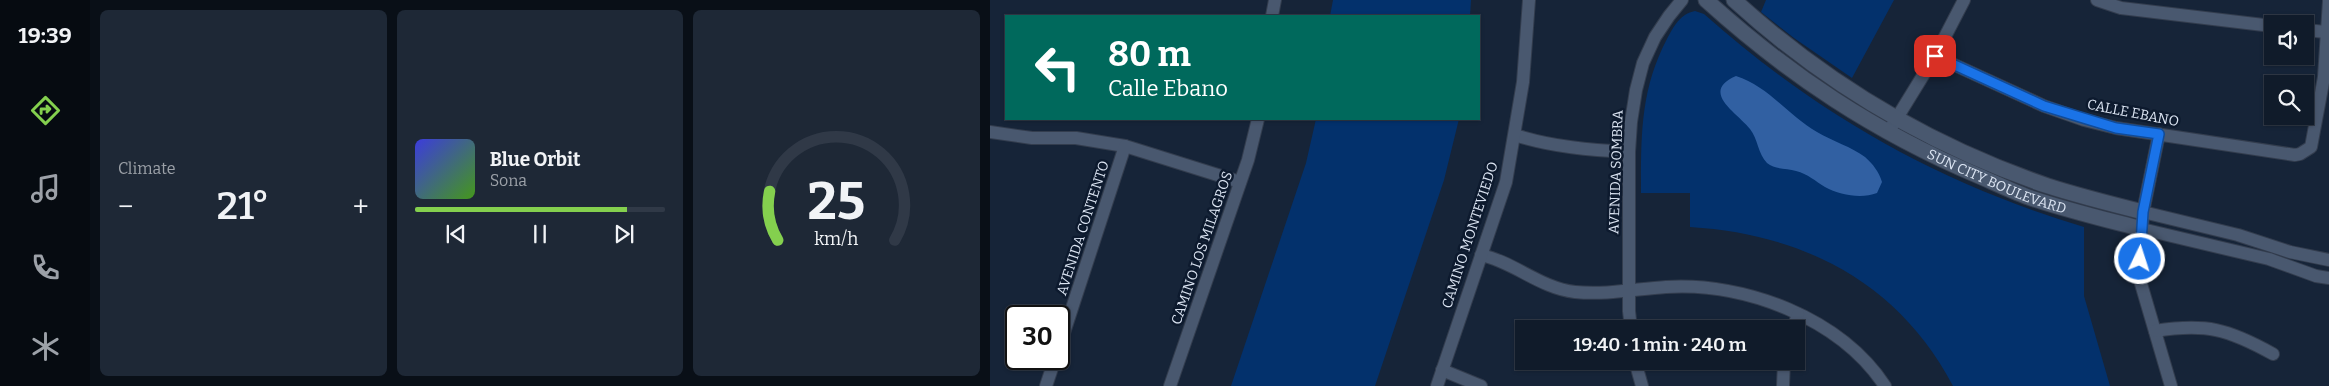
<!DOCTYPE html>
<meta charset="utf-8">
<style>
:root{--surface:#101b2a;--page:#1e2836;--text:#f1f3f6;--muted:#9ca1a8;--line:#303947;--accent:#84d04e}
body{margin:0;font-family:Bitter,serif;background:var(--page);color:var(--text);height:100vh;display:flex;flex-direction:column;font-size:19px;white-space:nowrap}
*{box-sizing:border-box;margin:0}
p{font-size:16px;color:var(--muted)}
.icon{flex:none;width:28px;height:28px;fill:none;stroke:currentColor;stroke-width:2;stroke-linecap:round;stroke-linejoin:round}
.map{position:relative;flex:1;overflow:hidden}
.side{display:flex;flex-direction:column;gap:10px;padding:10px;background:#090f17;width:900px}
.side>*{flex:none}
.banner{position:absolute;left:15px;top:15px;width:475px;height:105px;border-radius:0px;box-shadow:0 1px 4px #0004,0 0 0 1px var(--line);background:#00695c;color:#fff;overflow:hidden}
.tools{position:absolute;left:1274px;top:15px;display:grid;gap:10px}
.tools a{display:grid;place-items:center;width:50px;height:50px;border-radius:0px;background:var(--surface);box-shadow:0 1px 4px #0004,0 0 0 1px var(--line);font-size:25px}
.speed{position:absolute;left:15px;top:305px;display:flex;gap:10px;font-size:25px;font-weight:700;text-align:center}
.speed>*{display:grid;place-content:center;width:65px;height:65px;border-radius:50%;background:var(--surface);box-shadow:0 1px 4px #0004,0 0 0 1px var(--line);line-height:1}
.speed .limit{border:2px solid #111;border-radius:8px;background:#fff;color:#111}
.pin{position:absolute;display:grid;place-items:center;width:42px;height:42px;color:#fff;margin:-21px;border-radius:10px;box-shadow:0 2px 8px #0006}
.me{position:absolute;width:55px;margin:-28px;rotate:4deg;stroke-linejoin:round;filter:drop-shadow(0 0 4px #0008)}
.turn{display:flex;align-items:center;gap:18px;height:105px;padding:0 20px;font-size:22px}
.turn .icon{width:65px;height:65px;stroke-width:2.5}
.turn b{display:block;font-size:35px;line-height:42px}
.big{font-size:38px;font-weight:600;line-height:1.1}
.side .card{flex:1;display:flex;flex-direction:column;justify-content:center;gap:8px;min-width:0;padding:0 18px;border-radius:8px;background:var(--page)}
.side .dial{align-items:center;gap:0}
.dial svg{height:130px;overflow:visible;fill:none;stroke:var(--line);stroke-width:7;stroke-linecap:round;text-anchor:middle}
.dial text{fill:var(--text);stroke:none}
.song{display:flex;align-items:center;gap:15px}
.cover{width:60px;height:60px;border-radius:8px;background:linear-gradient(135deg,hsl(240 70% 55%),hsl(100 70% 35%))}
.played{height:5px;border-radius:2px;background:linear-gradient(90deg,var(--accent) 85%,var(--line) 85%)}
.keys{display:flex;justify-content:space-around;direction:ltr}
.heat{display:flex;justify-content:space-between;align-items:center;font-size:28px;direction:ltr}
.side .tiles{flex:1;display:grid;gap:10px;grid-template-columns:repeat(3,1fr)}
.trip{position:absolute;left:525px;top:320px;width:290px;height:50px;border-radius:0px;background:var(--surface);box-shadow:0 1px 4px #0004,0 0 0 1px var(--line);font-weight:600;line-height:50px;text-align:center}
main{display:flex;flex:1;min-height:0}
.tabs{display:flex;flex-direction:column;width:90px;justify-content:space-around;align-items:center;background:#060b11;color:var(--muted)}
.tabs .icon{width:35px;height:35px}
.tabs .active{color:var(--accent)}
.tabs b{font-size:22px;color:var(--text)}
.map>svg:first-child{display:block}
</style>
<main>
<nav class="tabs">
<b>19:39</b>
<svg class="icon active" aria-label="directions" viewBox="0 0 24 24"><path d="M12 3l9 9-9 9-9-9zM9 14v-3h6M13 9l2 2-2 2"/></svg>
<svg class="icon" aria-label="music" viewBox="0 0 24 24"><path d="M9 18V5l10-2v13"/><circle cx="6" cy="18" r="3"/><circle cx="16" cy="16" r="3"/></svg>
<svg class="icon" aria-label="phone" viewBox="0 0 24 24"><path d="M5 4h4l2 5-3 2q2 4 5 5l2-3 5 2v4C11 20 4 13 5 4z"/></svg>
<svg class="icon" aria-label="climate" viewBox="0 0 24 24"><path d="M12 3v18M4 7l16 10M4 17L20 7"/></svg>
</nav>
<section class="side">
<div class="tiles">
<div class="card"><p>Climate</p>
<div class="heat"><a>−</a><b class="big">21°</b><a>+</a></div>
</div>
<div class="card">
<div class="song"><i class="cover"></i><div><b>Blue Orbit</b><p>Sona</p></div></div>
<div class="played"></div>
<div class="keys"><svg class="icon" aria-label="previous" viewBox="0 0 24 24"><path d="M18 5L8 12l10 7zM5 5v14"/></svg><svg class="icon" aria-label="pause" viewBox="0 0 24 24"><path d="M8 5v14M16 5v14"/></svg><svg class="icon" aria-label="next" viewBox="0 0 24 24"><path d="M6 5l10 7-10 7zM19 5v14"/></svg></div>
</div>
<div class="card dial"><svg viewBox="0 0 100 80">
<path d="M14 69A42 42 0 1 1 86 69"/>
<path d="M14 69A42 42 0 0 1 9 39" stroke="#84d04e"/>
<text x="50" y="56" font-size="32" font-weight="700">25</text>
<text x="50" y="72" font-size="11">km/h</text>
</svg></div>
</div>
</section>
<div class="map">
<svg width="1339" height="386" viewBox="0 0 1339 386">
<rect width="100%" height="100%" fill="#162438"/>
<g fill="#03316c">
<path d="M343 0H481L480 16H340Z"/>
<path d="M776 0H904L862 78 804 38 771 12Z"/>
<path d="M705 11 714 14C828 115 948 183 1094 227V296L1120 386H963C909 283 814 234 700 227V193H651C651 137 650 90 677 39 684 26 690 14 705 11Z"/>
<path d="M326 119H469L454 180 385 386H241L316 163Z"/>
</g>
<path fill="#3160a2" d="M746 76C778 86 798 115 827 132 842 141 862 147 875 157 883 164 889 172 892 182L887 193C871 199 850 195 835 187 825 181 818 174 806 171 797 168 785 170 777 163 768 154 768 139 760 129 748 113 709 92 746 76Z"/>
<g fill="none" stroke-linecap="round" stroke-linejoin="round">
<defs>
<g id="minor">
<path d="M1107 0 1131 8 1282 26"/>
<path d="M282 16 285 0"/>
<path d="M1315 30 1336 32"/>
<path d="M945 56 1054 106 1094 120 1126 128 1305 155 1310 154 1321 147 1334 77 1339 1"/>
<path d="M902 126 945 56 974 0"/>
<path d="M0 132 42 138H86L135 146 250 182"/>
<path d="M1169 134 1153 212 1149 277 1181 386"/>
<path d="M525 135C563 147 600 150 639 152"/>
<path d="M1153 212 1248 235 1300 252 1339 260"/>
<path d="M1152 229 1279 259 1326 276 1339 278"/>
<path d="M491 255C524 262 550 288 585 292 616 295 646 289 676 287 755 282 850 318 895 386"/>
<path d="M641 329 639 311V152L641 122 646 90 653 63 665 37 679 16 692 0"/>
<path d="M803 329 808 314"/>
<path d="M1165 331C1216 323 1238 329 1283 354"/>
<path d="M69 348 135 146"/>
<path d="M645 361 652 386"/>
<path d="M452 370 491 386"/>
<path d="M56 386 65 359"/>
<path d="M180 386 258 160 268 119"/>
<path d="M447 386 516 182 533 82 539 0"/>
<path d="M793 386 794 361"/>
</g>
<g id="tertiary">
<path id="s1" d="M716 0C799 75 885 132 989 176 1005 183 1022 191 1038 197 1076 210 1114 219 1152 229"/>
<path d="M744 0C836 84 940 146 1058 186 1089 196 1121 204 1153 212"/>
</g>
</defs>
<use href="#minor" stroke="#333d4e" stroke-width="14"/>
<use href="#tertiary" stroke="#333d4e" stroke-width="17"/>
<use href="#minor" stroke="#49586f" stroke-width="12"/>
<use href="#tertiary" stroke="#49586f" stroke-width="15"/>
</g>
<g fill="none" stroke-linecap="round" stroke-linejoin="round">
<defs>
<path id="route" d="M945 56 1054 106 1126 128 1169 134 1153 212 1150 259"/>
</defs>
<use href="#route" stroke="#114b97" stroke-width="12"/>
<use href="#route" stroke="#1a73e8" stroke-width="9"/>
</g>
<g text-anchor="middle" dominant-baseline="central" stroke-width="5" stroke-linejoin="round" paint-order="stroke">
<g font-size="14" fill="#dce5f3" stroke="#0d1a2e">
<text transform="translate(1143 113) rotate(11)">CALLE EBANO</text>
<text transform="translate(626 172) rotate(-88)">AVENIDA SOMBRA</text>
<text stroke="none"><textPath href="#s1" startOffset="345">SUN CITY BOULEVARD</textPath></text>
<text transform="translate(93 228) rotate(-72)">AVENIDA CONTENTO</text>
<text transform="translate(480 235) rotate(-72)">CAMINO MONTEVIEDO</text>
<text transform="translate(212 248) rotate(-71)">CAMINO LOS MILAGROS</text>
</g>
</g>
</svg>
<div class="tools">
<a><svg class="icon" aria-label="sound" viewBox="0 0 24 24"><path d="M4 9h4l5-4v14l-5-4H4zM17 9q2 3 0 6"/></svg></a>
<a><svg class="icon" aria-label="search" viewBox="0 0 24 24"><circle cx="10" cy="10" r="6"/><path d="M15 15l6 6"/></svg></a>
</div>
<div class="speed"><div class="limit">30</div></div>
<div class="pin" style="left:945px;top:56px;background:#d93025"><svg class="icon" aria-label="arrive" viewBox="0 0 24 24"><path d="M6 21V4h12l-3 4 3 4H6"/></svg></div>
<svg class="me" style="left:1150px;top:259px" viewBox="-20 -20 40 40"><circle r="17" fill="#1a73e8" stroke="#fff" stroke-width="3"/><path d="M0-11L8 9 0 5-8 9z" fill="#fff"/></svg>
<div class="trip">19:40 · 1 min · 240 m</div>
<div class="banner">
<div class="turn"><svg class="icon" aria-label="left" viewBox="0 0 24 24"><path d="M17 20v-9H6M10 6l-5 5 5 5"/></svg><div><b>80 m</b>Calle Ebano</div></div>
</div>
</div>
</main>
